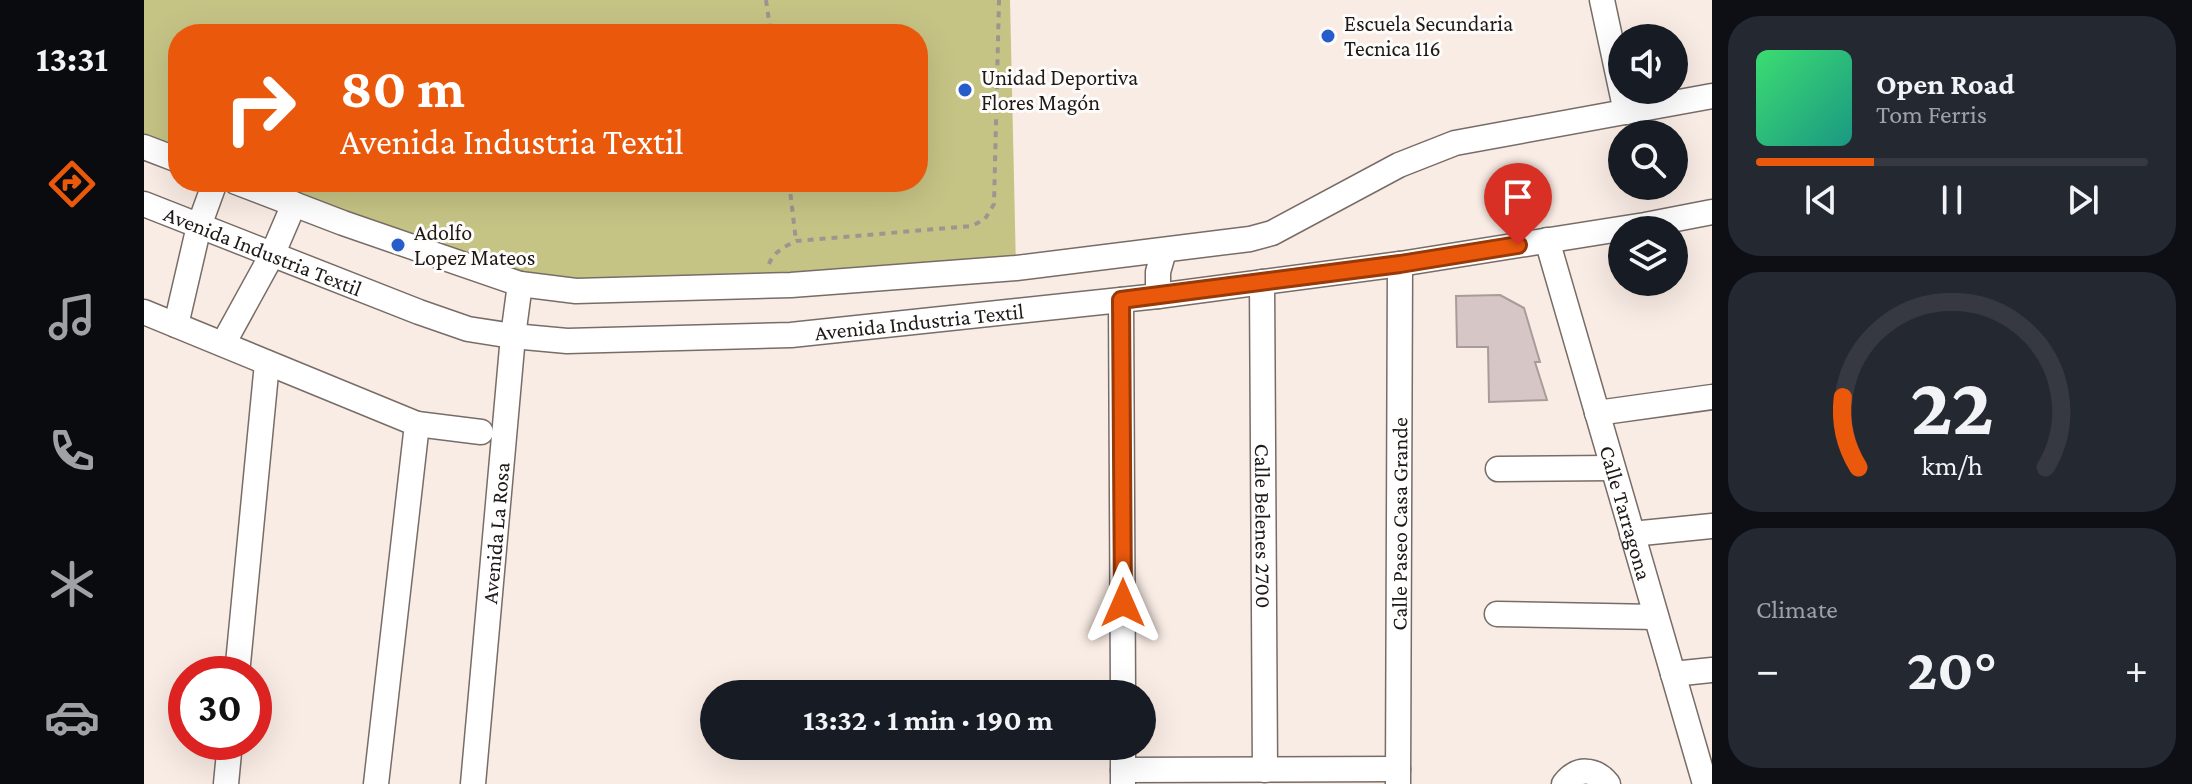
<!DOCTYPE html>
<meta charset="utf-8">
<style>
:root{--surface:#171b24;--page:#242831;--text:#f1f3f6;--muted:#9ea1a6;--line:#363941;--accent:#ea580c}
body{margin:0;font-family:"Crimson Pro",serif;background:var(--page);color:var(--text);height:100vh;display:flex;flex-direction:column;font-size:30px;white-space:nowrap}
*{box-sizing:border-box;margin:0}
p{font-size:26px;color:var(--muted)}
.icon{flex:none;width:44px;height:44px;fill:none;stroke:currentColor;stroke-width:2;stroke-linecap:round;stroke-linejoin:round}
.map{position:relative;flex:1;overflow:hidden}
.panel{display:flex;flex-direction:column;gap:16px;padding:16px;background:#0d0f14;width:480px}
.panel>*{flex:none}
.hud{position:absolute;left:24px;top:24px;width:760px;height:168px;border-radius:32px;box-shadow:0 8px 32px #0002;background:#ea580c;color:#fff;overflow:hidden}
.buttons{position:absolute;left:1464px;top:24px;display:grid;gap:16px}
.buttons a{display:grid;place-items:center;width:80px;height:80px;border-radius:50%;background:var(--surface);box-shadow:0 8px 32px #0002;font-size:40px}
.speed{position:absolute;left:24px;top:656px;display:flex;gap:16px;font-size:40px;font-weight:700;text-align:center}
.speed>*{display:grid;place-content:center;width:104px;height:104px;border-radius:50%;background:var(--surface);box-shadow:0 8px 32px #0002;line-height:1}
.speed .limit{border:12px solid #d22;background:#fff;color:#111}
.pin{position:absolute;display:grid;place-items:center;width:68px;height:68px;color:#fff;margin:-82px -34px;border-radius:50% 50% 50% 0;rotate:-45deg;box-shadow:0 0 8px #0007}
.pin .icon{rotate:45deg}
.me{position:absolute;width:88px;margin:-44px;rotate:0deg;stroke-linejoin:round;filter:drop-shadow(0 0 6px #0008)}
.turn{display:flex;align-items:center;gap:28px;height:168px;padding:0 40px;font-size:36px}
.turn .icon{width:104px;height:104px;stroke-width:2.5}
.turn b{display:block;font-size:56px;line-height:68px}
.big{font-size:60px;font-weight:700;line-height:1.1}
.panel .card{flex:1;display:flex;flex-direction:column;justify-content:center;gap:12px;min-width:0;padding:0 28px;border-radius:32px;background:var(--page)}
.panel .dial{align-items:center;gap:0}
.dial svg{height:208px;overflow:visible;fill:none;stroke:var(--line);stroke-width:7;stroke-linecap:round;text-anchor:middle}
.dial text{fill:var(--text);stroke:none}
.song{display:flex;align-items:center;gap:24px}
.cover{width:96px;height:96px;border-radius:12px;background:linear-gradient(135deg,hsl(140 70% 55%),hsl(170 70% 35%))}
.played{height:8px;border-radius:4px;background:linear-gradient(90deg,var(--accent) 30%,var(--line) 30%)}
.keys{display:flex;justify-content:space-around;direction:ltr}
.heat{display:flex;justify-content:space-between;align-items:center;font-size:44px;direction:ltr}
.trip{position:absolute;left:556px;top:680px;width:456px;height:80px;border-radius:40px;background:var(--surface);box-shadow:0 8px 32px #0002;font-weight:700;line-height:80px;text-align:center}
main{display:flex;flex:1;min-height:0}
.tabs{display:flex;flex-direction:column;width:144px;justify-content:space-around;align-items:center;background:#090b0e;color:var(--muted)}
.tabs .icon{width:56px;height:56px}
.tabs .active{color:var(--accent)}
.tabs b{font-size:36px;color:var(--text)}
.map>svg:first-child{display:block}
</style>
<main>
<nav class="tabs">
<b>13:31</b>
<svg class="icon active" aria-label="directions" viewBox="0 0 24 24"><path d="M12 3l9 9-9 9-9-9zM9 14v-3h6M13 9l2 2-2 2"/></svg>
<svg class="icon" aria-label="music" viewBox="0 0 24 24"><path d="M9 18V5l10-2v13"/><circle cx="6" cy="18" r="3"/><circle cx="16" cy="16" r="3"/></svg>
<svg class="icon" aria-label="phone" viewBox="0 0 24 24"><path d="M5 4h4l2 5-3 2q2 4 5 5l2-3 5 2v4C11 20 4 13 5 4z"/></svg>
<svg class="icon" aria-label="climate" viewBox="0 0 24 24"><path d="M12 3v18M4 7l16 10M4 17L20 7"/></svg>
<svg class="icon" aria-label="car" viewBox="0 0 24 24"><path d="M5 17H2v-5l4-1 3-4h7l3 4 3 1v5h-3M9 17h6M6 11h13"/><circle cx="7" cy="17" r="2"/><circle cx="17" cy="17" r="2"/></svg>
</nav>
<div class="map">
<svg width="1568" height="784" viewBox="0 0 1568 784">
<rect width="100%" height="100%" fill="#f9ece5"/>
<path fill="#c6c485" d="M0 0H866L872 268 432 291 108 182H774V34H34V157L0 146Z"/>
<path fill="#d6c6c6" stroke="#aa9b9b" stroke-width="2" d="M1356 295 1380 308 1396 362H1391L1403 400 1345 402 1344 347H1313L1312 296Z"/>
<g fill="none" stroke-linecap="round" stroke-linejoin="round">
<defs>
<g id="minor">
<path d="M1458 0 1482 112"/>
<path d="M0 147 34 160"/>
<path d="M92 182 199 223 376 284 432 291 647 285 872 268 1106 239 1128 233 1255 165 1311 143 1568 96"/>
<path id="s1" d="M0 204 275 312 324 329 369 336 423 341 647 335 1014 296 1256 264 1501 225 1568 212"/>
<path id="s2" d="M1403 240 1561 784"/>
<path id="s3" d="M1118 282 1121 770"/>
<path d="M1014 296V272L1020 251"/>
<path d="M977 300 979 694"/>
<path d="M0 312 273 424 337 432"/>
<path d="M32 325 55 226 71 182"/>
<path d="M79 344 129 253 150 204"/>
<path d="M1453 413 1568 397"/>
<path d="M1354 469 1468 468"/>
<path d="M1488 534 1568 526"/>
<path d="M1353 614 1512 617"/>
<path d="M93 674 123 363"/>
<path d="M1529 674 1568 670"/>
<path d="M979 746V784"/>
<path d="M979 770 1254 769"/>
<path d="M82 784 86 742"/>
<path d="M232 784 273 424"/>
<path id="s4" d="M329 784 369 336 376 284"/>
<path id="s5" d="M1254 784 1256 264"/>
<path d="M1420 784C1433 767 1451 768 1464 784"/>
</g>
</defs>
<use href="#minor" stroke="#786c67" stroke-width="27"/>
<g stroke="#9f9590" stroke-width="4" stroke-dasharray="6 6" stroke-linecap="butt">
<path d="M622 0 627 34"/>
<path d="M645 182 652 241"/>
<path d="M625 264C629 252 642 246 652 241L828 226 841 219 850 204 855 0"/>
</g>
<use href="#minor" stroke="#fff" stroke-width="24"/>
</g>
<g fill="none" stroke-linecap="round" stroke-linejoin="round">
<defs>
<path id="route" d="M979 603 977 300 1256 264 1374 245"/>
</defs>
<use href="#route" stroke="#983908" stroke-width="20"/>
<use href="#route" stroke="#ea580c" stroke-width="14"/>
</g>
<g fill="#265dca" stroke="#fefcfa" stroke-width="3">
<circle cx="1184" cy="36" r="8"/>
<circle cx="821" cy="90" r="8"/>
<circle cx="254" cy="245" r="8"/>
</g>
<g text-anchor="middle" dominant-baseline="central" stroke-width="6" stroke-linejoin="round" paint-order="stroke">
<g font-size="22" fill="#1e1917" stroke="#fefcfa" text-anchor="start">
<text x="1200" y="23">Escuela Secundaria<tspan x="1200" dy="25">Tecnica 116</tspan></text>
<text x="837" y="77">Unidad Deportiva<tspan x="837" dy="25">Flores Magón</tspan></text>
<text x="270" y="232">Adolfo<tspan x="270" dy="25">Lopez Mateos</tspan></text>
</g>
<g font-size="22" fill="#1e1917" stroke="#fefcfa">
<text stroke="none"><textPath href="#s1" startOffset="128">Avenida Industria Textil</textPath></text>
<text stroke="none"><textPath href="#s1" startOffset="800">Avenida Industria Textil</textPath></text>
<text stroke="none"><textPath href="#s2" startOffset="284">Calle Tarragona</textPath></text>
<text stroke="none"><textPath href="#s5" startOffset="260">Calle Paseo Casa Grande</textPath></text>
<text stroke="none"><textPath href="#s3" startOffset="244">Calle Belenes 2700</textPath></text>
<text stroke="none"><textPath href="#s4" startOffset="252">Avenida La Rosa</textPath></text>
</g>
</g>
</svg>
<div class="buttons">
<a><svg class="icon" aria-label="sound" viewBox="0 0 24 24"><path d="M4 9h4l5-4v14l-5-4H4zM17 9q2 3 0 6"/></svg></a>
<a><svg class="icon" aria-label="search" viewBox="0 0 24 24"><circle cx="10" cy="10" r="6"/><path d="M15 15l6 6"/></svg></a>
<a><svg class="icon" aria-label="layers" viewBox="0 0 24 24"><path d="M12 4l9 5-9 5-9-5zM3 14l9 5 9-5"/></svg></a>
</div>
<div class="speed"><div class="limit">30</div></div>
<div class="pin" style="left:1374px;top:245px;background:#d93025"><svg class="icon" aria-label="arrive" viewBox="0 0 24 24"><path d="M6 21V4h12l-3 4 3 4H6"/></svg></div>
<svg class="me" style="left:979px;top:603px" viewBox="-20 -20 40 40"><path d="M0-17L14 15 0 8-14 15z" fill="#ea580c" stroke="#fff" stroke-width="4"/></svg>
<div class="trip">13:32 · 1 min · 190 m</div>
<div class="hud">
<div class="turn"><svg class="icon" aria-label="right" viewBox="0 0 24 24"><path d="M7 20v-9h11M14 6l5 5-5 5"/></svg><div><b>80 m</b>Avenida Industria Textil</div></div>
</div>
</div>
<section class="panel">
<div class="card">
<div class="song"><i class="cover"></i><div><b>Open Road</b><p>Tom Ferris</p></div></div>
<div class="played"></div>
<div class="keys"><svg class="icon" aria-label="previous" viewBox="0 0 24 24"><path d="M18 5L8 12l10 7zM5 5v14"/></svg><svg class="icon" aria-label="pause" viewBox="0 0 24 24"><path d="M8 5v14M16 5v14"/></svg><svg class="icon" aria-label="next" viewBox="0 0 24 24"><path d="M6 5l10 7-10 7zM19 5v14"/></svg></div>
</div>
<div class="card dial"><svg viewBox="0 0 100 80">
<path d="M14 69A42 42 0 1 1 86 69"/>
<path d="M14 69A42 42 0 0 1 8 42" stroke="#ea580c"/>
<text x="50" y="56" font-size="32" font-weight="700">22</text>
<text x="50" y="72" font-size="11">km/h</text>
</svg></div>
<div class="card"><p>Climate</p>
<div class="heat"><a>−</a><b class="big">20°</b><a>+</a></div>
</div>
</section>
</main>
